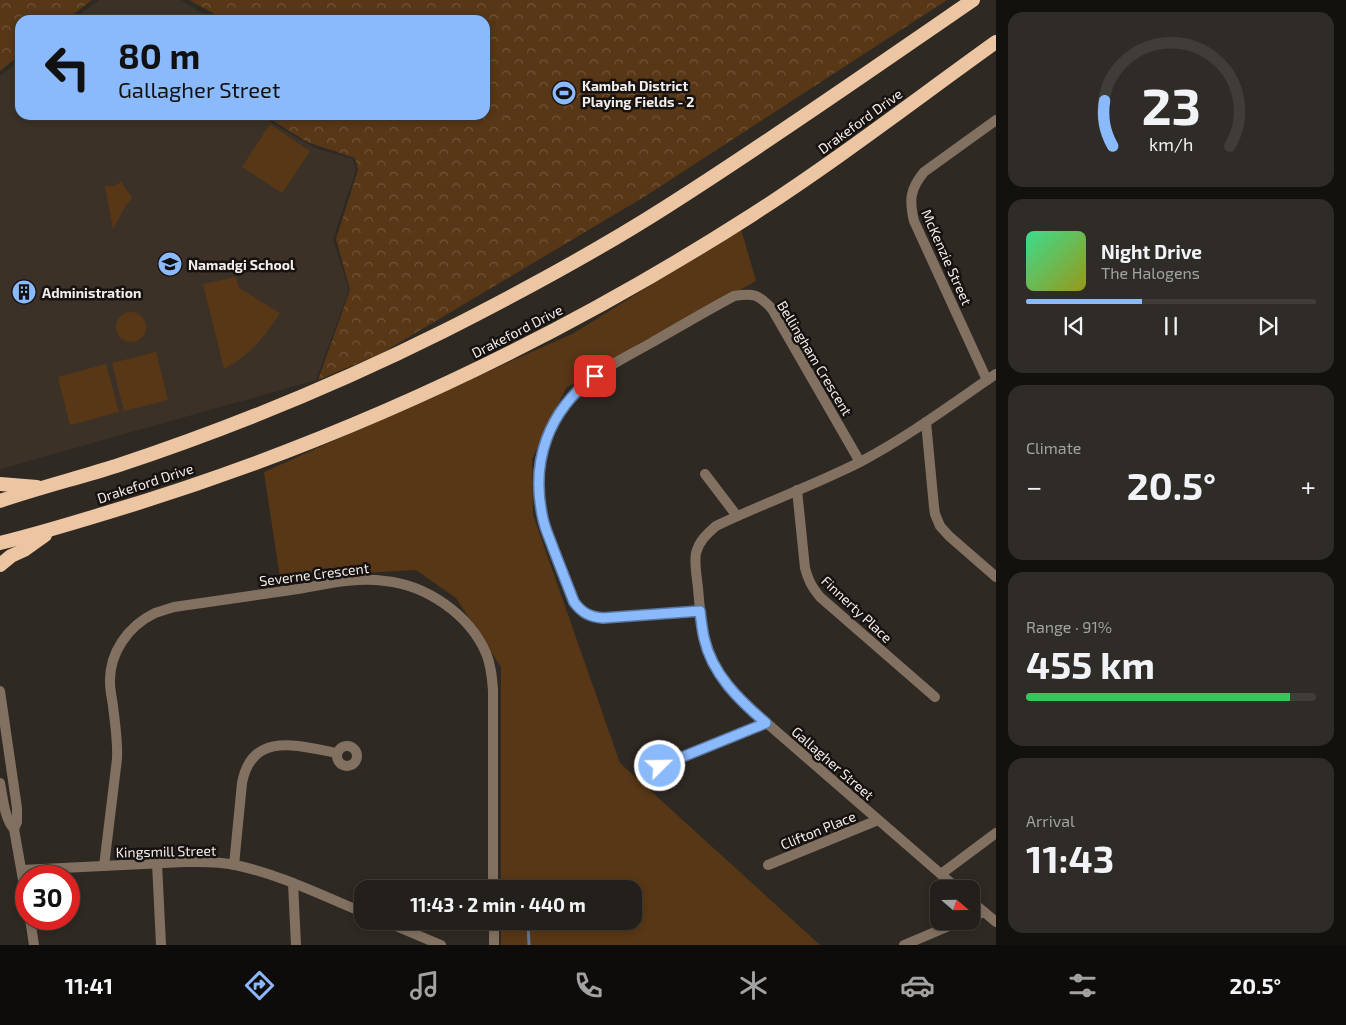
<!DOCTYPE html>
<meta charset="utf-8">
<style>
:root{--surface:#231f1a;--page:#2f2c27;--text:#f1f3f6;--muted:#a3a2a2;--line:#403d39;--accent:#8bbafc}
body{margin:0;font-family:"Exo 2",sans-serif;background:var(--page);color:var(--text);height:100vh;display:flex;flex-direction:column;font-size:19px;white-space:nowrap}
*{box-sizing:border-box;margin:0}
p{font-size:16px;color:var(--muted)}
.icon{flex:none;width:28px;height:28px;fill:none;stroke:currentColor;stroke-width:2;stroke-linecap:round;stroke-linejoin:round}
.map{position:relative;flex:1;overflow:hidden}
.drawer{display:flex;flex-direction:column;gap:12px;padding:12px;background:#13110e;width:350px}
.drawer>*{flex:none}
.guide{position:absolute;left:15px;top:15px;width:475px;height:105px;border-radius:15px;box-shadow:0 2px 8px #0003,0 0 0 1px var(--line);background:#8bbafc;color:#111;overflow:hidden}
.needle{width:32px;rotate:110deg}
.fabs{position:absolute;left:930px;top:880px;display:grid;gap:10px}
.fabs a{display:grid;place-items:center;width:50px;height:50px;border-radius:10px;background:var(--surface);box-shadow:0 2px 8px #0003,0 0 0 1px var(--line);font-size:25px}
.speed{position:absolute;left:15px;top:865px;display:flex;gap:10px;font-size:25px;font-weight:700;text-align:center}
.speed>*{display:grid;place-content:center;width:65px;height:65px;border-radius:50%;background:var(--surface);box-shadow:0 2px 8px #0003,0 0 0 1px var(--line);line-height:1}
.speed .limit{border:8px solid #d22;background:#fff;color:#111}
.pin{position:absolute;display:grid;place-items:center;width:42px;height:42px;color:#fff;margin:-21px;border-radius:10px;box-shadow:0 2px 8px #0006}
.me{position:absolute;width:55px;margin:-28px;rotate:67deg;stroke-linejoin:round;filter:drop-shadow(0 0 4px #0008)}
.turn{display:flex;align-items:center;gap:18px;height:105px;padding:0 20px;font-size:22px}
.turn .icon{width:65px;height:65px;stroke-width:2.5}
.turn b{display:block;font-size:35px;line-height:42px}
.big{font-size:38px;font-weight:700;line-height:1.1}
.drawer .card{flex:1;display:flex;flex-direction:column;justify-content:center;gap:8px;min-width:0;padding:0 18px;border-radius:15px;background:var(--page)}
.drawer .dial{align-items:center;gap:0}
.dial svg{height:130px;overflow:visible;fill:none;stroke:var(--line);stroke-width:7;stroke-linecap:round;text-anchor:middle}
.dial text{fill:var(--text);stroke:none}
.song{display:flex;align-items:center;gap:15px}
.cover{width:60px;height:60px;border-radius:8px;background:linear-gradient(135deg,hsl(150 70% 55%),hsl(60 70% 35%))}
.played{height:5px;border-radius:2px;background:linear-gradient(90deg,var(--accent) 40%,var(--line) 40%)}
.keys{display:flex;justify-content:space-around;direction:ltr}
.heat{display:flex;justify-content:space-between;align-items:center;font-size:28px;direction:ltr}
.charge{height:8px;border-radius:4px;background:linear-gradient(90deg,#34c759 91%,var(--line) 0)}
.trip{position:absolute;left:354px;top:880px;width:288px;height:50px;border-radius:15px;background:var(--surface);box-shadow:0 2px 8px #0003,0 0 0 1px var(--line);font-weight:700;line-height:50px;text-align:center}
.menu{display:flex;height:80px;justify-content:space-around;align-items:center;background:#0e0c0a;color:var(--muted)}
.menu .icon{width:35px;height:35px}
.menu .active{color:var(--accent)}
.menu b{font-size:22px;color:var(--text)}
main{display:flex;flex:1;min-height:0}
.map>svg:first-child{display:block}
</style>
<main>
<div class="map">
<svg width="996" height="945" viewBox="0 0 996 945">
<defs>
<pattern id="park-crowns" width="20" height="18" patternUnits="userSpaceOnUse" patternTransform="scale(1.25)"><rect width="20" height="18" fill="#583716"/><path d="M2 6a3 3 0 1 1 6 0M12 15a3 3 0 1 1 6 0" fill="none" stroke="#705438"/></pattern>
</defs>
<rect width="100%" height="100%" fill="#2f2923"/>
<g fill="#3c3127">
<path d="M99 0H181L213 20H73Z"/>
<path d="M20 60V115H266L269 121 315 148 353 159 356 170 333 239 349 290 316 380 0 469V76Z"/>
</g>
<g fill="#583716">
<path d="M270 124 310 151 282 193 242 167Z"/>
<path d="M121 182 132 198 125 207 113 229 105 186H114Z"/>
<path d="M741 229 756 281 566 388 532 459 533 515 620 763 820 945H501V921H632V889H501V667L456 598 416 570 280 578 264 472 574 333Z"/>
<path d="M236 277 239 288 280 313C263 339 251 354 224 369L203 284Z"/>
<circle cx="131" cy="327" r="15"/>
<path d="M156 352 168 400 124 411 112 363Z"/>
<path d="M106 364 119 412 70 425 58 377Z"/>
</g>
<g fill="url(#park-crowns)">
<path d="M0 0H92L66 20H20V55L0 71Z"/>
<path d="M189 0H947L644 197 382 353 318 380 350 290 336 239 358 170 355 158 307 142 272 120 270 115H485V20H223L222 18Z"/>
</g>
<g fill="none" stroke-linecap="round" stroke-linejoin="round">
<path stroke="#65758d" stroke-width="3" d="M528 921 529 945"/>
<g stroke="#827161" stroke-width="10">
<path d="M987 380 914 221C909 200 910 189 924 172L996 120"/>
<path d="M926 422 934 507 935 514 940 526 949 536 996 577"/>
<path d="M705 474 737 516"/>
<path d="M797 490 805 568C809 582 812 587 820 597L935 697"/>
<path d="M700 611 603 618C590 617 582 613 574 602 562 570 543 532 539 498 533 456 552 412 583 385 603 368 628 356 651 343 679 327 706 311 734 296 754 293 758 294 772 309L860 462"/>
<circle cx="347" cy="756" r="10"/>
<path d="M660 766 766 723"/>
<path d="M157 863 161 945"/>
<path d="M234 865 242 783C252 730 299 746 337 753"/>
<path d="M768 865 878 820"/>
<path d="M104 866 117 759C118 741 115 724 113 706 112 698 110 690 110 683 109 653 128 626 155 613 161 611 168 609 174 607 215 601 256 595 298 589 327 584 356 577 385 581 426 585 469 614 486 653 491 665 492 677 493 690V889"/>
<path d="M22 870 184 862C201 862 218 861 235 865 279 874 321 895 362 912"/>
<path d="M941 874 996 833"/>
<path d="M293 883 296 945"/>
<path d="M958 889 746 705C733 692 719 677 712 659 702 637 700 612 698 588 697 577 694 564 696 553 699 541 707 534 716 526 764 503 815 485 862 461 909 436 952 404 996 374"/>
<path d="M971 901 996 922"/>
<path d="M971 917 984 912"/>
<path d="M384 921 441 945"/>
<path d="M494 921V945"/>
<path d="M904 945 961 921"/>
</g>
<g stroke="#827161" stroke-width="10">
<path d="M0 691 17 808V822L14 829"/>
<path d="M0 783C3 797 4 818 14 829L26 897"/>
<path d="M30 919 34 945"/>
</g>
<g stroke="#ecc5a2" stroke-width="14">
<path d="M0 484 37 487"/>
<path d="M0 501C38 488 78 478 116 466 228 429 338 384 444 331 519 293 594 253 666 207 770 141 871 70 973 0"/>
<path d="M0 543C37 534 73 523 109 512 336 444 552 343 752 215 836 161 915 100 996 42"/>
<path d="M0 565 11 556 24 550 45 535"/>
</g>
</g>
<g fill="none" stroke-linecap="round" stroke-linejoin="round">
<defs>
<path id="route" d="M595 376C548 411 530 462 543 519 545 529 550 539 553 548 560 566 567 584 574 602 582 613 590 617 603 618L700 611C701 620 702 629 704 638 712 674 739 700 766 723L660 766"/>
</defs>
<use href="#route" stroke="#5a79a4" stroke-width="12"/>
<use href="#route" stroke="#8bbafc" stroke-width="9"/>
</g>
<defs>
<symbol id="stadium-disc" viewBox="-11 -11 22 22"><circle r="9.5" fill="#8bbafc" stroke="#151210"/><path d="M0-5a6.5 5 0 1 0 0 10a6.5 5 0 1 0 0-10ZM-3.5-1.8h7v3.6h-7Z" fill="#111"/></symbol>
<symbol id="school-disc" viewBox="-11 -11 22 22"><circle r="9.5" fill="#8bbafc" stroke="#151210"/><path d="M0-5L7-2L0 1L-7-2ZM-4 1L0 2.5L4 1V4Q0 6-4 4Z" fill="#111"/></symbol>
<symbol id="building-disc" viewBox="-11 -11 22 22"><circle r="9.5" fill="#8bbafc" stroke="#151210"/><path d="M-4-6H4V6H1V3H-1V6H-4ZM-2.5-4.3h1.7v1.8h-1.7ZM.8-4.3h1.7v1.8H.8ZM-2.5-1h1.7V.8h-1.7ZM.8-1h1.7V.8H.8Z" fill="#111"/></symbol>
</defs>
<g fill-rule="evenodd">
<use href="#stadium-disc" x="550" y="79" width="28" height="28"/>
<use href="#school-disc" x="156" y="250" width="28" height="28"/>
<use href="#building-disc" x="10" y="278" width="28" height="28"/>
</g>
<g text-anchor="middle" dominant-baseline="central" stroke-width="5" stroke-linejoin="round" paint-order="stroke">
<g font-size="14" font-weight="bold" fill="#f2edea" stroke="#151210" text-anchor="start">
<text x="582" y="85">Kambah District<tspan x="582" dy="16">Playing Fields - 2</tspan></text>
<text x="188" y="264">Namadgi School</text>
<text x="42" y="292">Administration</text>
</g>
<g font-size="14" fill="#f2edea" stroke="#151210">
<text transform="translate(860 121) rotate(-36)">Drakeford Drive</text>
<text transform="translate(947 257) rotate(66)">McKenzie Street</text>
<text transform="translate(517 331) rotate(-27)">Drakeford Drive</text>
<text transform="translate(815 358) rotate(59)">Bellingham Crescent</text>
<text transform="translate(145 483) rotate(-18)">Drakeford Drive</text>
<text transform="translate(314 574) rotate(-7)">Severne Crescent</text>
<text transform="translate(857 609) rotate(43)">Finnerty Place</text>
<text transform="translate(833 763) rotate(41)">Gallagher Street</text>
<text transform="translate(818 830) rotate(-22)">Clifton Place</text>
<text transform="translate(166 851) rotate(-1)">Kingsmill Street</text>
</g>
</g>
</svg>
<div class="fabs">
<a><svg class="needle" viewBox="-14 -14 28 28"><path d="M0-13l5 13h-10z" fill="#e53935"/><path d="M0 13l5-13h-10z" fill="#a3a2a2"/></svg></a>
</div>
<div class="speed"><div class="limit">30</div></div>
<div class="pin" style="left:595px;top:376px;background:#d93025"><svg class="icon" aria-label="arrive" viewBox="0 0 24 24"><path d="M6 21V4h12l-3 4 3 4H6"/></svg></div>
<svg class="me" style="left:660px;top:766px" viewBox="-20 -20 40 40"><circle r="17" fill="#8bbafc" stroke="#fff" stroke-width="3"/><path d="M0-11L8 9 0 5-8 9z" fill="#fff"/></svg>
<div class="trip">11:43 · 2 min · 440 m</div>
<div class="guide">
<div class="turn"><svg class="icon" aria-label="left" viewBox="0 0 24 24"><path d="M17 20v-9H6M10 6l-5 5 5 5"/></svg><div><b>80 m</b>Gallagher Street</div></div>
</div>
</div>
<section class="drawer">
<div class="card dial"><svg viewBox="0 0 100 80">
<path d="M14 69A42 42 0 1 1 86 69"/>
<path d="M14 69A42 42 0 0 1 9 41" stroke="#8bbafc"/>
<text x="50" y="56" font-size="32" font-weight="700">23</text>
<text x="50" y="72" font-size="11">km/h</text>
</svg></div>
<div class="card">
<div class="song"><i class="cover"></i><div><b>Night Drive</b><p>The Halogens</p></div></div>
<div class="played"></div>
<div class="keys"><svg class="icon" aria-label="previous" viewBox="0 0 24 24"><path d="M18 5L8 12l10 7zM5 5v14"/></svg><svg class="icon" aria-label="pause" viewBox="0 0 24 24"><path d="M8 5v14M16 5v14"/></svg><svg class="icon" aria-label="next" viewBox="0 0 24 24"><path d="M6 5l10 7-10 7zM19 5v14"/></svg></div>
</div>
<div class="card"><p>Climate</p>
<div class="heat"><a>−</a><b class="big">20.5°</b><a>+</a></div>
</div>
<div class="card"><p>Range · 91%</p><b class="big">455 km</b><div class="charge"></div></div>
<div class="card"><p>Arrival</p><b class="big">11:43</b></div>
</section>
</main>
<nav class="menu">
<b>11:41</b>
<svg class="icon active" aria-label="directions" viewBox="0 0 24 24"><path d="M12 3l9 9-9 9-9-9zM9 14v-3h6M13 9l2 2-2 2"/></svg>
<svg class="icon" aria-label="music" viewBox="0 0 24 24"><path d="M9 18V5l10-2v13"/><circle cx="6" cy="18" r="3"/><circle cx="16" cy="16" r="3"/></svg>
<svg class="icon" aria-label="phone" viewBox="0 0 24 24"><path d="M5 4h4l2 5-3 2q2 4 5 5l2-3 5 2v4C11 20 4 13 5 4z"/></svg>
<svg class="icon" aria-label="climate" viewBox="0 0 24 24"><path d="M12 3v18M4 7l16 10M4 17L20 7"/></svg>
<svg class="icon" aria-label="car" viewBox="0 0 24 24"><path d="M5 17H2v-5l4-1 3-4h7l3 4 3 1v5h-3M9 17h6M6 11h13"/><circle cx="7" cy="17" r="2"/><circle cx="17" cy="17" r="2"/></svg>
<svg class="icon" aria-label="filters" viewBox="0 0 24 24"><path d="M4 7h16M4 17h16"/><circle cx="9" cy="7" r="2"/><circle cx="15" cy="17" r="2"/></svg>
<b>20.5°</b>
</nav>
